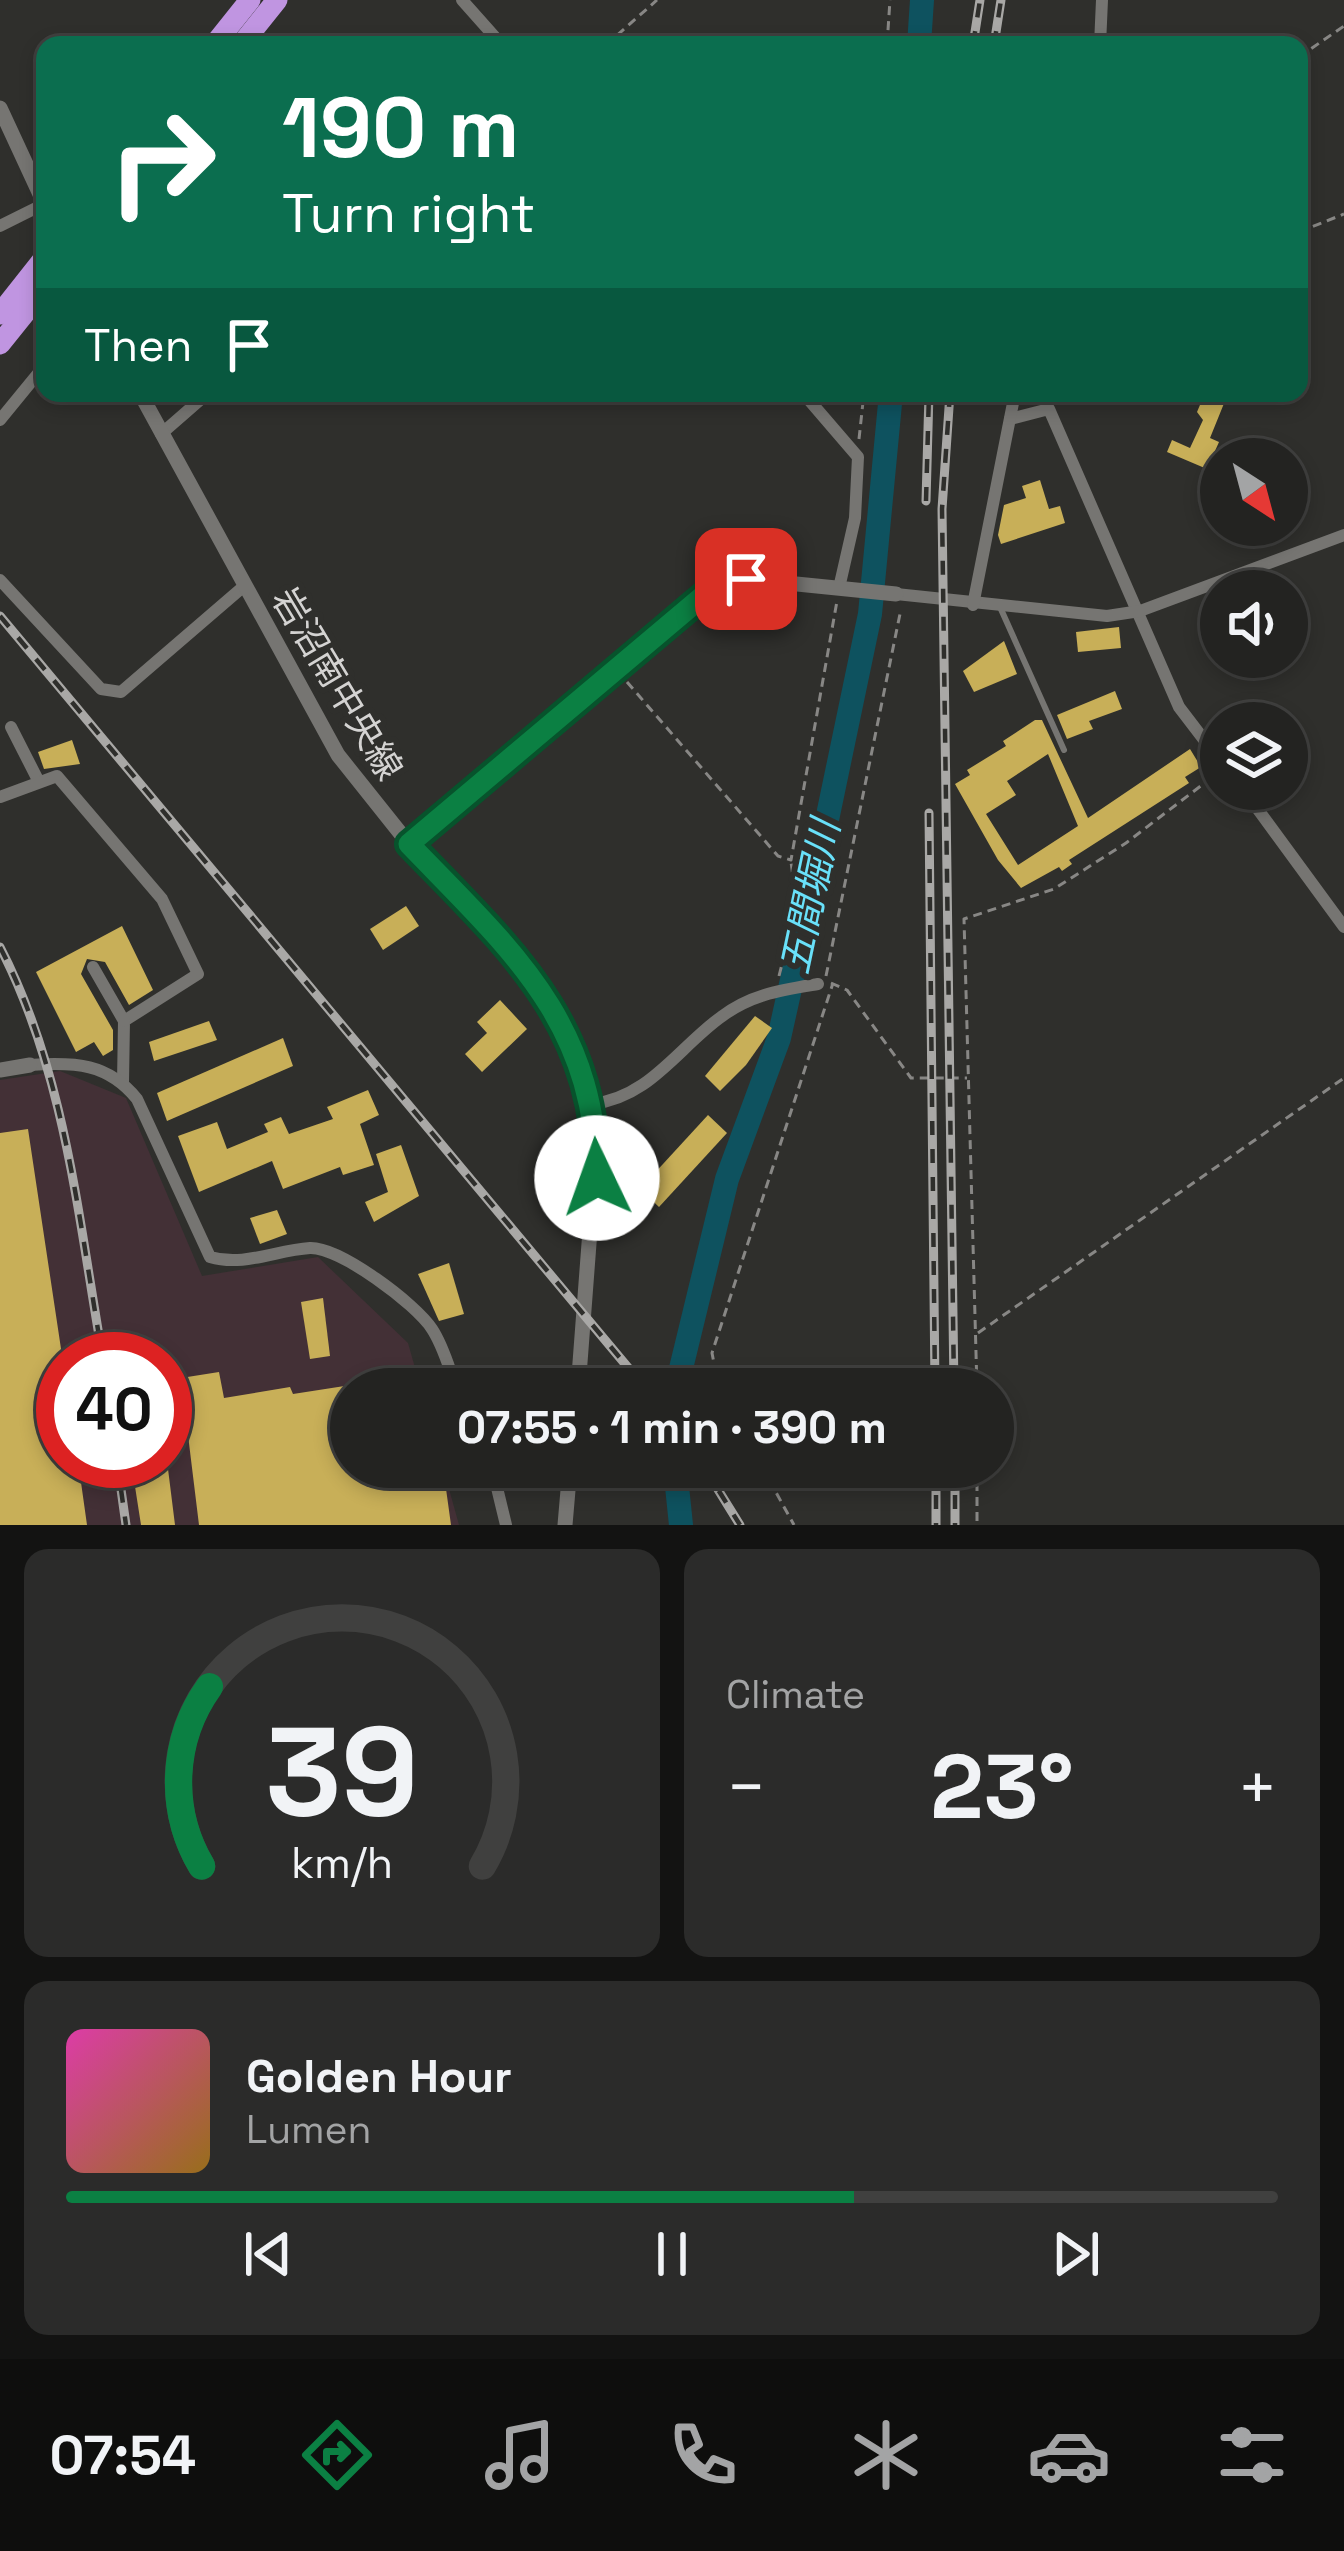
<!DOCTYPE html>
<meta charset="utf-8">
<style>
:root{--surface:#232321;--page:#2b2b2a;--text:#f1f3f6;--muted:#a3a4a5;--line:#40403f;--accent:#0b8043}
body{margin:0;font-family:"Space Grotesk","Noto Sans JP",sans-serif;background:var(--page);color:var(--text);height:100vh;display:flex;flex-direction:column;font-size:45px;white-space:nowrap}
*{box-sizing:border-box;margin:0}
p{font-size:39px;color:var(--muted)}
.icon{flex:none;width:66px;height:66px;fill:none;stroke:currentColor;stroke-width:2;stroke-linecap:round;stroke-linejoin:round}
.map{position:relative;height:1525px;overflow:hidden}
.side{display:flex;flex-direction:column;gap:24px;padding:24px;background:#131312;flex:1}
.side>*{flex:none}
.banner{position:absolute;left:36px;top:36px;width:1272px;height:366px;border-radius:24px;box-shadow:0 6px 18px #0003,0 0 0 3px var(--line);background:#0b6e4f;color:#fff;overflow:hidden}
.needle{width:78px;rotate:144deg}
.fabs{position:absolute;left:1200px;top:438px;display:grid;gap:24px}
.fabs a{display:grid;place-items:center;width:108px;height:108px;border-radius:50%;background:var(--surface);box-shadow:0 6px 18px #0003,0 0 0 3px var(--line);font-size:60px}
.speed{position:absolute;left:36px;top:1332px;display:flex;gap:24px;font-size:60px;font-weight:700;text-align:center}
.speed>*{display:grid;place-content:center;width:156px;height:156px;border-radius:50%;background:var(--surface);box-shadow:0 6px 18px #0003,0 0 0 3px var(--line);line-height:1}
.speed .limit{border:18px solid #d22;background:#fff;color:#111}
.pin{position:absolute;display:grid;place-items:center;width:102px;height:102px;color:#fff;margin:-51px;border-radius:24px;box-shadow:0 6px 18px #0006}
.me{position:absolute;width:132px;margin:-66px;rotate:357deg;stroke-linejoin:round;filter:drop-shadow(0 0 9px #0008)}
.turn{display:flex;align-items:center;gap:42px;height:252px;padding:0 48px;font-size:54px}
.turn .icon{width:156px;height:156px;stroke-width:2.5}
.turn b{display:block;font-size:84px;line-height:102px}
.then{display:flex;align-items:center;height:114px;padding:0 48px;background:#0003;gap:24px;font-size:45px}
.big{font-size:90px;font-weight:600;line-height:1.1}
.side .widget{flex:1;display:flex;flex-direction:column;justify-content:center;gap:18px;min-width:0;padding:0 42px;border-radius:24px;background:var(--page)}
.side .dial{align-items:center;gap:0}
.dial svg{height:312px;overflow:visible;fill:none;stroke:var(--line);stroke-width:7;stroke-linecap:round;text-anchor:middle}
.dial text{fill:var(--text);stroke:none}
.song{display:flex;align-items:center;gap:36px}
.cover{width:144px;height:144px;border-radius:18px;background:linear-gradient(135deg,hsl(320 70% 55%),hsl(40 70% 35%))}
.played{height:12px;border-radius:6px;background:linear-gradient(90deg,var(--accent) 65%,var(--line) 65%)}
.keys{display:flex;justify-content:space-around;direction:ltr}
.heat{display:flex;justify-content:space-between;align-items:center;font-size:66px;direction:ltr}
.side .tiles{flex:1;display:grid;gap:24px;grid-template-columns:1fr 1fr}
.widget:last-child{grid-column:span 2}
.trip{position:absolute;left:330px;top:1368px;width:684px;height:120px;border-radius:60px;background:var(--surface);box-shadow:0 6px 18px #0003,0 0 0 3px var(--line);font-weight:600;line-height:120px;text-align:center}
.tab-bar{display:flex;height:192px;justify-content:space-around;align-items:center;background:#0e0e0d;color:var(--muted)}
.tab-bar .icon{width:84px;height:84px}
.tab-bar .active{color:var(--accent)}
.tab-bar b{font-size:54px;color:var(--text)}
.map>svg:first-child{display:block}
</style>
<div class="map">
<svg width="1344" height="1525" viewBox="0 0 1344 1525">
<rect width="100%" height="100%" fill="#2f2f2c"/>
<path fill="#433036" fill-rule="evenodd" d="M60 1071 126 1098 202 1276 318 1257 408 1343 421 1389H351V1467H443L459 1525H0V1080ZM63 1359H165V1461H63Z"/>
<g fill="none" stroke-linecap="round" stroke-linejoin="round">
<g stroke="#0e525f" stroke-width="24">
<path d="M919 45 922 0"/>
<path d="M676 1389 727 1179 779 1038 818 863 870 614 891 393"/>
<path d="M675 1467 681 1525"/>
</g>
</g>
<g fill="#c8af58" fill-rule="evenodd">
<path d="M1205 393 1227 396 1210 438 1219 442 1207 469 1167 452 1172 440 1190 448 1203 420 1197 412Z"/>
<path d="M1040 480 1049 509 1060 506 1065 523 1001 544 998 535 1004 505 1026 498 1022 486Z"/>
<path d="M1119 627 1121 648 1078 652 1076 632Z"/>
<path d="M1004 641 1017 674 974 692 963 671Z"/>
<path d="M1115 691 1122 709 1089 721 1093 729 1067 739 1057 715Z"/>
<path d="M1035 720H1042L1088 818 1190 749 1201 767 1185 777 1189 783 1069 860 1072 864 1062 871 1059 867 1021 888 998 860 955 784 970 775 967 770 1006 746 1003 741ZM1048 754 1078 826 1018 865 986 814 1016 795 1007 781Z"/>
<path d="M72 740 80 764 44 769 38 752Z"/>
<path d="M406 906 419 926 383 950 370 929Z"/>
<path d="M122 926 153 990 129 1005 105 962 87 959 81 974 113 1030V1050L103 1056 94 1042 76 1052 36 972Z"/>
<path d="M500 1000 527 1029 482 1072 465 1054 487 1033 477 1022Z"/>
<path d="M755 1016 772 1028 746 1065 720 1091 705 1076Z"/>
<path d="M209 1021 217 1040 154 1061 149 1042Z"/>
<path d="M283 1038 293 1066 167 1121 157 1093Z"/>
<path d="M368 1090 379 1115 360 1124 374 1165 343 1175 340 1167 283 1189 272 1161 199 1192 178 1136 217 1122 227 1149 268 1132 264 1124 281 1117 289 1134 333 1119 327 1107Z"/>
<path d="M708 1115 727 1133 659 1207 640 1189Z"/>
<path d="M28 1129 63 1362V1461H78L87 1525H0V1133Z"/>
<path d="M401 1145 419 1196 374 1222 365 1202 388 1192 376 1154Z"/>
<path d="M277 1210 287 1234 260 1244 250 1218Z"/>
<path d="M449 1263 464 1314 439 1321 418 1274Z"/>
<path d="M323 1298 330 1356 310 1359 301 1302Z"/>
<path d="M219 1372 224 1398 290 1387 293 1394 351 1385V1467H443L451 1525H199L181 1378Z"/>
<path d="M430 1372 432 1389H363V1383Z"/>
<path d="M131 1461H167L175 1525H141Z"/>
</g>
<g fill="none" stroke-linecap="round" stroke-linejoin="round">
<g stroke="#888785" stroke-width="3" stroke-dasharray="9 6" stroke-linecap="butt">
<path d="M606 45 657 0"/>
<path d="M887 45 890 0"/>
<path d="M1299 57 1344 26"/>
<path d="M1299 232 1344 214"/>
<path d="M859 439 864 393"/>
<path d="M627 682 778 856 791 860 837 601"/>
<path d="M779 976C790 932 798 907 791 862"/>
<path d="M826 976 901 609"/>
<path d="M831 983 847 990 911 1078H967"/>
<path d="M978 1333 1344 1078"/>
<path d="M719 1389 712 1353 833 983"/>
<path d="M977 1389 964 919 1054 889 1126 843 1215 775"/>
<path d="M762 1467 794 1525"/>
<path d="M977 1467V1525"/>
</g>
<path stroke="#767572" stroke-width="6" d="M1000 607 1064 750"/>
<g stroke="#767572" stroke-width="12">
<path d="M462 0 502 45"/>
<path d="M1100 45 1102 0"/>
<path d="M0 226 44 204"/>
<path d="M803 393 858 457 855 518 839 588"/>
<path d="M1010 419 1049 409 1179 707 1221 762"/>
<path d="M0 420 45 365"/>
<path d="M161 434 208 393"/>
<path d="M0 580 101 689 121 692 243 587"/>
<path d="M896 594 1107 616 1140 611 1344 535"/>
<path d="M973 605 1015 393"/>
<path d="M11 727 39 782"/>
<path d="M1243 789 1344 927"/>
<path d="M0 797 57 776 162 899 198 974 124 1021 123 1082"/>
<path d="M93 967 124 1021"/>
<path d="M30 1065C75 1062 108 1063 137 1099L210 1257C244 1267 276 1250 310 1248 340 1247 416 1304 432 1329 444 1347 449 1369 457 1389"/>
<path d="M592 1104C649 1098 678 1048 721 1017 751 994 782 990 818 984"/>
<path d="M492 1467 506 1525"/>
</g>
<g stroke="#767572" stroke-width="15">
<path d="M0 108 45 205"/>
<path d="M140 393 338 755 409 844 536 979 568 1034 581 1065 597 1138 578 1389"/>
<path d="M409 844 709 591 747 579 896 594"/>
<path d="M0 1070 30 1065"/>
<path d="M565 1525 570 1467"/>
</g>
<g stroke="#c095e1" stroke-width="21">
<path d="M214 45 250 0"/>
<path d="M241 45 277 0"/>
<path d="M0 314 45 257"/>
<path d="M0 344 45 288"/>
</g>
<defs>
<g id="rail">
<path d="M973 45 980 0"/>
<path d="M994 45 1001 0"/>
<path d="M950 393 942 509 954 1389"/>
<path d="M926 501 929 393"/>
<path d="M0 616 646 1389"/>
<path d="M929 813 935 1389"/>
<path d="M0 947C66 1075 78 1218 103 1359"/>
<path d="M117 1461 126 1525"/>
<path d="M704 1467 740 1525"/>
<path d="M936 1467V1525"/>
<path d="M955 1467V1525"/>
</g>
</defs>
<use href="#rail" stroke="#a9a8a6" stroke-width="9"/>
<use href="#rail" stroke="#2f2f2c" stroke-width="4.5" stroke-dasharray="14" stroke-linecap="butt"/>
</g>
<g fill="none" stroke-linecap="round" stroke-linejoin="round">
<defs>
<path id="route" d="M597 1178C596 1021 510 949 409 844L709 591 746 579"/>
</defs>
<use href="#route" stroke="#07532c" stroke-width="30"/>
<use href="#route" stroke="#0b8043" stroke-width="21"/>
</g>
<g text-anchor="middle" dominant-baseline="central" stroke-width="12" stroke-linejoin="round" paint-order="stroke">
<g font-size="36" fill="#d4d3d2" stroke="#2f2f2c">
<text transform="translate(337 684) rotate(59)">岩沼南中央線</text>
</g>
<g font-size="39" font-style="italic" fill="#69e1fa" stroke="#2f2f2c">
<text transform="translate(810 897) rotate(-78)">五間堀川</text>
</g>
</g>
</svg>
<div class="fabs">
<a><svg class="needle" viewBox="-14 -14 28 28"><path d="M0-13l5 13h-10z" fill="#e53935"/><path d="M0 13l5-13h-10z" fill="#a3a4a5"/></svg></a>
<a><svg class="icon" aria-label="sound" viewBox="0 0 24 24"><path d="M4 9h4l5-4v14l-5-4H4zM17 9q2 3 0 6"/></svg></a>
<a><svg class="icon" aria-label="layers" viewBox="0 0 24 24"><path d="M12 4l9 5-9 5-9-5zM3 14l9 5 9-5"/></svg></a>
</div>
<div class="speed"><div class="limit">40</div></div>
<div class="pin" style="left:746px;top:579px;background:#d93025"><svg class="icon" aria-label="arrive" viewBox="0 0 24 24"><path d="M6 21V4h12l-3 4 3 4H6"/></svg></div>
<svg class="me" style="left:597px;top:1178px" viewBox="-20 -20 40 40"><circle r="19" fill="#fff"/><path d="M0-13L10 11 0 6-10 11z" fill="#0b8043"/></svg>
<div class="trip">07:55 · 1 min · 390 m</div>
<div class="banner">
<div class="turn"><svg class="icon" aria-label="right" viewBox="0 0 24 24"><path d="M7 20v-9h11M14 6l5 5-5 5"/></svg><div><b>190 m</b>Turn right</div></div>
<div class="then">Then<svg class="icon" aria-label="arrive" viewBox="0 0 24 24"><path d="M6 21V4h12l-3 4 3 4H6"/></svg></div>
</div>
</div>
<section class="side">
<div class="tiles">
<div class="widget dial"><svg viewBox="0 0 100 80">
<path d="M14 69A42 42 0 1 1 86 69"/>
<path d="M14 69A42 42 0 0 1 16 23" stroke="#0b8043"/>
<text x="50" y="56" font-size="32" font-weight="700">39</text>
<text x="50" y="72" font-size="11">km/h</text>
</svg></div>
<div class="widget"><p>Climate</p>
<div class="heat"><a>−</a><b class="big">23°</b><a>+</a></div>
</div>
<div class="widget">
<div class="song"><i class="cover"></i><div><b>Golden Hour</b><p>Lumen</p></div></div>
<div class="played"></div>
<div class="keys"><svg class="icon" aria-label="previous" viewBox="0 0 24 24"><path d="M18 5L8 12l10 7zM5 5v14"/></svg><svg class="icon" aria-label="pause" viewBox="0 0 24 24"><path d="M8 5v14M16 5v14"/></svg><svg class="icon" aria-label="next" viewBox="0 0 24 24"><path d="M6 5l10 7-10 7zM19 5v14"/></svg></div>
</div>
</div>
</section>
<nav class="tab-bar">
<b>07:54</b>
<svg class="icon active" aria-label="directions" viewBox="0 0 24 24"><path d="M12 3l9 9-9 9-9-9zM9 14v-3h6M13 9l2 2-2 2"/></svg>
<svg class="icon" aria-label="music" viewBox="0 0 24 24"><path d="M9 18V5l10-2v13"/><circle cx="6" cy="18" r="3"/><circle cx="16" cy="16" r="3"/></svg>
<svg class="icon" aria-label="phone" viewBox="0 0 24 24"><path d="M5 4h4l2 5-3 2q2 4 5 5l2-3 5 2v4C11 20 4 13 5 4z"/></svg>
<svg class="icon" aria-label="climate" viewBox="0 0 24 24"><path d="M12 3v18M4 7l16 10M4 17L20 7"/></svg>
<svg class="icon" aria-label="car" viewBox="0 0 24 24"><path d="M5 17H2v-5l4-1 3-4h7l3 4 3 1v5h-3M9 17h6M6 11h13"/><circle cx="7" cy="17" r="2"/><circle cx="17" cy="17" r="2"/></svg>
<svg class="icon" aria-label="filters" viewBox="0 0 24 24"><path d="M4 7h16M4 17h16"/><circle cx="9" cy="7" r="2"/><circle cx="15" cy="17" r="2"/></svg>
</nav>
